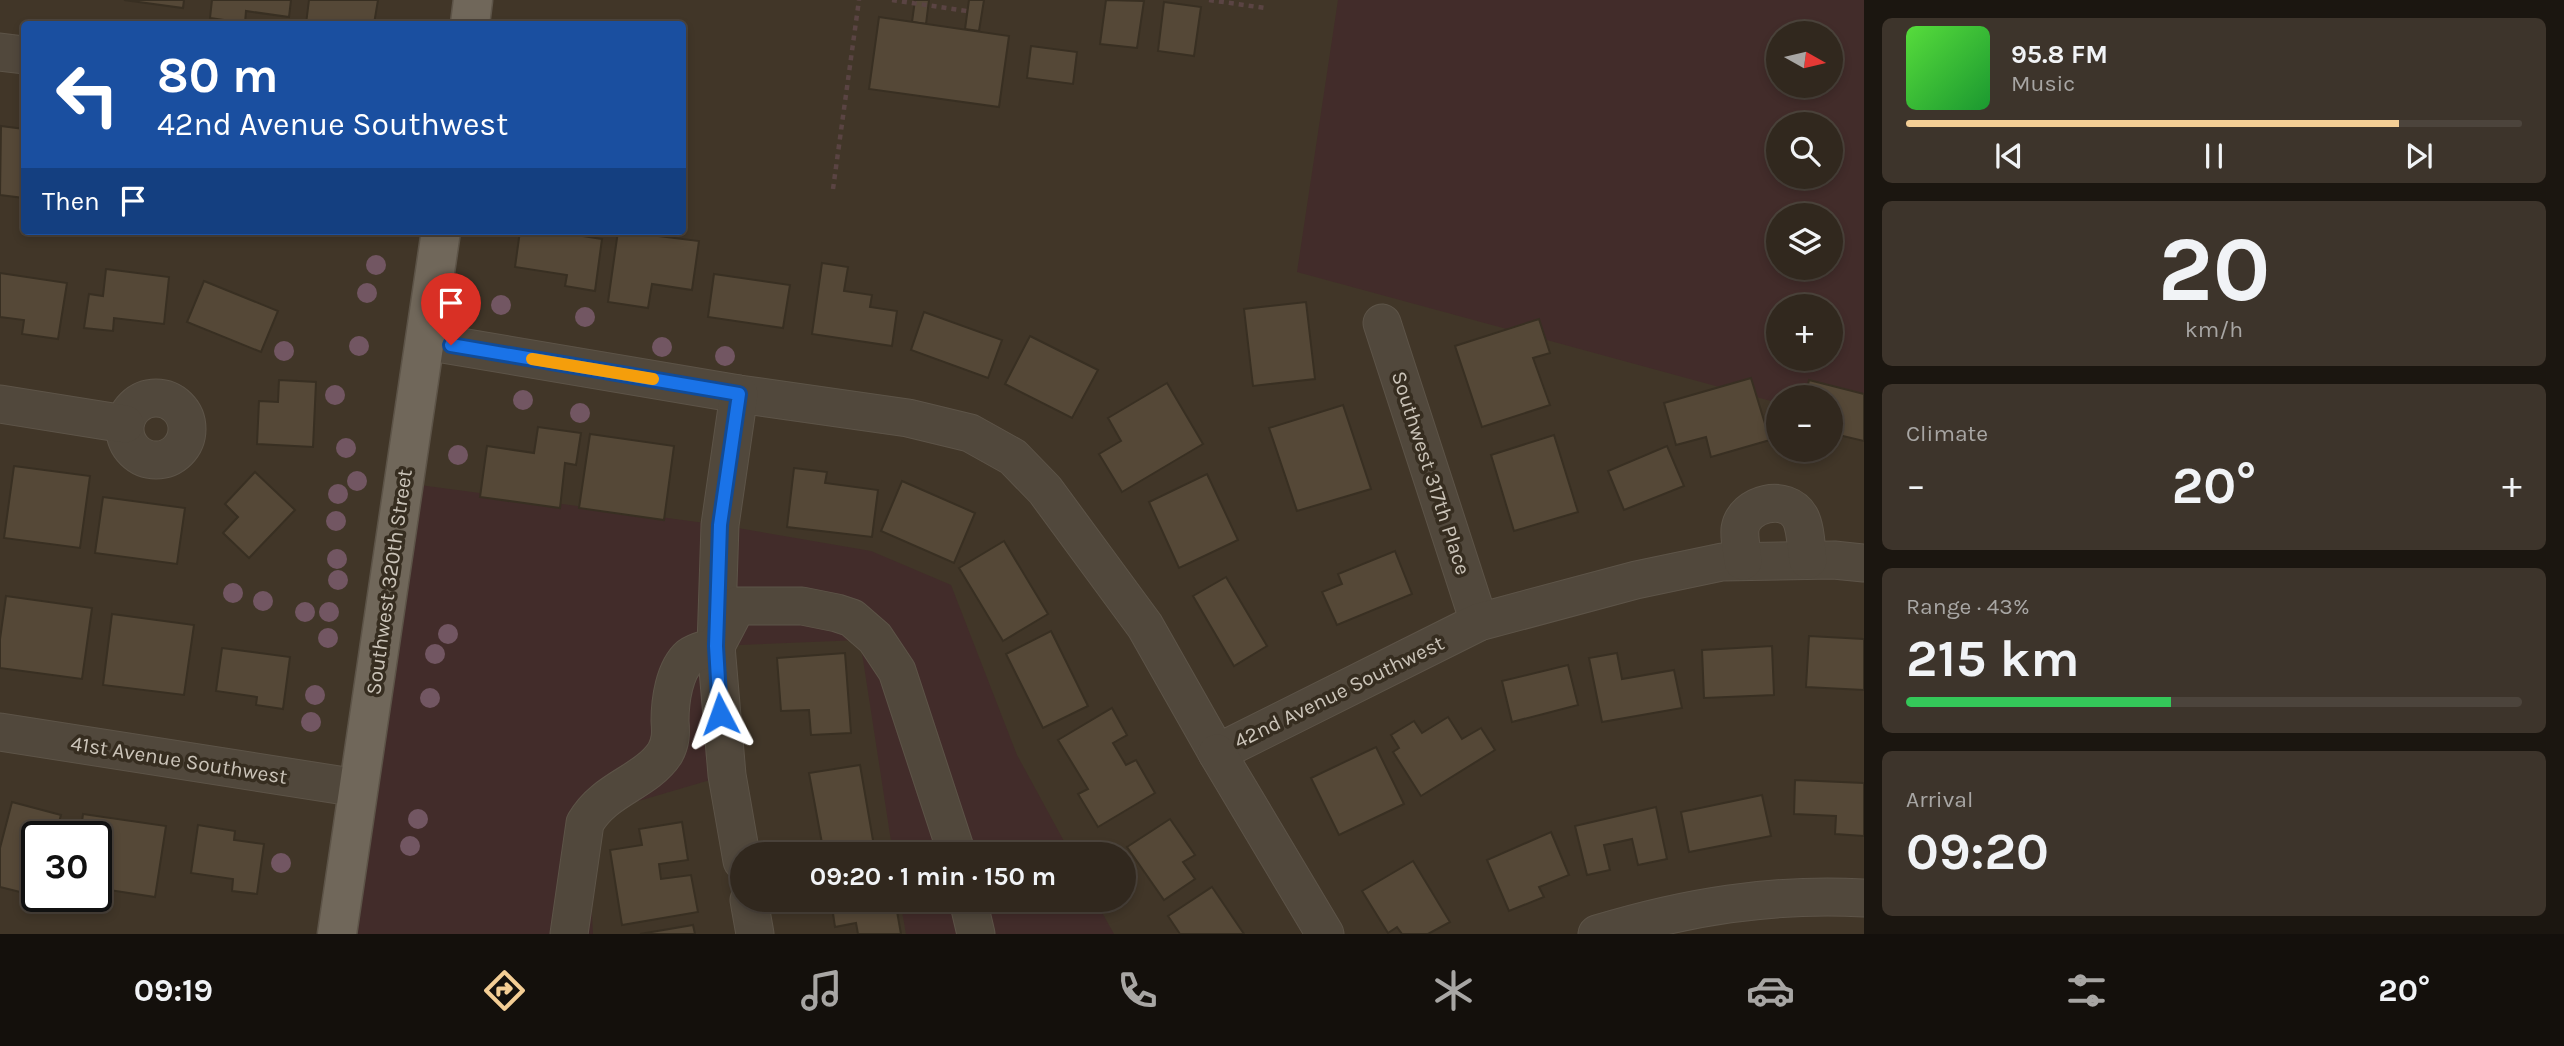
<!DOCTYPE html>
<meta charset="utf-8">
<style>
:root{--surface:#31281e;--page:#3d342b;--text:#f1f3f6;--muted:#a8a6a4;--line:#4c443c;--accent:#f4ce95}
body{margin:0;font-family:Karla,sans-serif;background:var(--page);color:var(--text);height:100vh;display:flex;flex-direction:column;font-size:26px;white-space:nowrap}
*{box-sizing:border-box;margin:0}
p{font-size:23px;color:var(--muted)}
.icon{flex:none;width:38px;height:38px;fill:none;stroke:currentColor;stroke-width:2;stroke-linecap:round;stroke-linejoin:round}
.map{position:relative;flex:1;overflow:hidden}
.drawer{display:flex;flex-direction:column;gap:18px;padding:18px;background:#1b1610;width:700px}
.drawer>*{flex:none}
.banner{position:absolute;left:21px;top:21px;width:665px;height:214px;border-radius:7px;box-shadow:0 4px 10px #0003,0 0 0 2px var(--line);background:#1a4fa0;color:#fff;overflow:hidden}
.needle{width:46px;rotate:98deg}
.fabs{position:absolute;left:1766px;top:21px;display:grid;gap:14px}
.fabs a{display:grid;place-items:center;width:77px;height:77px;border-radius:50%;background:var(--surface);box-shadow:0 4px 10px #0003,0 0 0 2px var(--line);font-size:35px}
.speed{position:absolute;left:21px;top:821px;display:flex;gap:14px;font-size:35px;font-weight:700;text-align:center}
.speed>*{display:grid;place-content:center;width:91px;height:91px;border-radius:50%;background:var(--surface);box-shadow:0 4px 10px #0003,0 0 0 2px var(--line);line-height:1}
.speed .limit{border:4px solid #111;border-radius:10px;background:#fff;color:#111}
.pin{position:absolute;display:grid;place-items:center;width:60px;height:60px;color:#fff;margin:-72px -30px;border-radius:50% 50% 50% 0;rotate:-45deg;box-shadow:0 0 7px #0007}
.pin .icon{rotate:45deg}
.me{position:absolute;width:77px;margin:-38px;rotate:356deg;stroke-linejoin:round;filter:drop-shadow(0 0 5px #0008)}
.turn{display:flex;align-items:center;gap:24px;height:147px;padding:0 21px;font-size:32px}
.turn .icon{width:91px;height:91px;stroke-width:2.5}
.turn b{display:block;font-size:49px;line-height:60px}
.then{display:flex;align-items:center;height:66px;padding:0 21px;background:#0003;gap:14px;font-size:26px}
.big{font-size:52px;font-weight:700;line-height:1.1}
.drawer .card{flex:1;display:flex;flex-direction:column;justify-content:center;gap:10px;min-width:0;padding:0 24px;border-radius:10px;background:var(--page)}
.drawer .dial{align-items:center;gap:0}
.dial b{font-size:91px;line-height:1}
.song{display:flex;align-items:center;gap:21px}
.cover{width:84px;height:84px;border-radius:10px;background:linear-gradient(135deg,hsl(110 70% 55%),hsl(130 70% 35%))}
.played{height:7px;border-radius:4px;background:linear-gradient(90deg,var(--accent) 80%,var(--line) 80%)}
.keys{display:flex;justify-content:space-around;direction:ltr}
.heat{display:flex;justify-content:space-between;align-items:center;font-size:38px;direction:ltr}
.charge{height:10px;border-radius:5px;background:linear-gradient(90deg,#34c759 43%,var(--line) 0)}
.trip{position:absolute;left:730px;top:842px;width:406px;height:70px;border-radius:35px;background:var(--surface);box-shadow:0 4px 10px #0003,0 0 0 2px var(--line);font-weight:700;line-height:70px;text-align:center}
.tab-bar{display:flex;height:112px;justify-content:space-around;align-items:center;background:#14100c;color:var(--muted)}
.tab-bar .icon{width:49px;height:49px}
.tab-bar .active{color:var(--accent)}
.tab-bar b{font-size:32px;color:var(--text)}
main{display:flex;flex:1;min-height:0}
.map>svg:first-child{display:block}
</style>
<main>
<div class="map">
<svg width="1864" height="934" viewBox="0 0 1864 934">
<rect width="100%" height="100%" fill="#413628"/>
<g fill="#422c2a" fill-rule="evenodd">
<path d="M1338 0H1864V427L1830 397H1778V403L1297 272ZM1778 33H1830V86H1778ZM1778 124H1830V177H1778ZM1778 215H1830V268H1778ZM1778 306H1830V359H1778Z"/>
<path d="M404 483 720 525 871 551 951 585 1017 755 1071 854H893L860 640 716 646 727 775 608 810 588 844 593 934H337Z"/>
<path d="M900 900H1095L1114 934H906Z"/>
</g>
<g fill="#554837" stroke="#382f22" stroke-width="2">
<path d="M124 0H184L183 8Z"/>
<path d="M212 0H291L289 17 246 11 245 23 210 18Z"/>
<path d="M309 0H378L374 24 339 20V24H306Z"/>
<path d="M915 0H929L926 24 912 22Z"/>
<path d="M969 0H984L979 31 965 29Z"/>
<path d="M1106 0 1144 1 1137 48 1100 44Z"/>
<path d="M1164 2 1201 7 1194 56 1158 51Z"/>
<path d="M879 17 1009 36 999 107 869 89Z"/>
<path d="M1031 46 1077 52 1073 84 1027 78Z"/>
<path d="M1 126 24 129V198L0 195Z"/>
<path d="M520 231H551L602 239 595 291 565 286 567 275 515 267Z"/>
<path d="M618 231 699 241 692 290 652 284 648 308 608 302Z"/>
<path d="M822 263 848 267 844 291 872 295 870 307 897 311 892 346 812 334Z"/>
<path d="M106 269 169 277 164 324 114 318 113 331 84 328 89 294 103 296Z"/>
<path d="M0 273 67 283 58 339 22 334 24 320 0 317Z"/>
<path d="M714 274 790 285 783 328 708 317Z"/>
<path d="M204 281 278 311 261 352 187 322Z"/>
<path d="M1306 302 1315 379 1253 386 1244 309Z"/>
<path d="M924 312 1002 340 988 378 911 350Z"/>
<path d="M1539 319 1550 353 1533 358 1550 405 1482 427 1455 346Z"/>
<path d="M1030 336 1098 370 1072 418 1005 384Z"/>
<path d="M1751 378 1770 440 1711 457 1706 437 1676 445 1664 403Z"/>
<path d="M279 380 316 382 313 447 257 444 259 401 278 402Z"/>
<path d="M1809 380 1864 394V441L1830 433V397H1805Z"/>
<path d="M1167 383 1203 444 1122 492 1099 454 1121 441 1108 418Z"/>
<path d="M1343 405 1371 489 1297 511 1269 428Z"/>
<path d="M538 427 581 433 576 465 565 463 560 508 480 497 487 446 534 453Z"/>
<path d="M590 434 674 446 664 520 579 508Z"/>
<path d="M1554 435 1578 512 1514 531 1491 455Z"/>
<path d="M1667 446 1684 486 1624 510 1608 471Z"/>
<path d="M14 466 90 476 80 548 4 538Z"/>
<path d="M794 468 827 472 825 483 878 490 872 537 787 527Z"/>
<path d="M255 472 295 510 249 558 223 533 238 517 225 504Z"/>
<path d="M1207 474 1238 540 1179 568 1149 502Z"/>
<path d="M902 481 975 513 954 563 881 531Z"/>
<path d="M103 497 185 508 177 564 95 553Z"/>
<path d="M1004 541 1048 614 1003 641 959 568Z"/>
<path d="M1395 551 1412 594 1337 625 1322 592 1342 584 1338 574Z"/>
<path d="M1226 577 1267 646 1234 666 1193 596Z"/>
<path d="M6 596 92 608 82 679 0 668V639Z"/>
<path d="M112 614 194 625 184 695 103 685Z"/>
<path d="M1051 631 1088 706 1043 728 1006 654Z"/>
<path d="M1809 636 1864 639V690L1806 687Z"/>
<path d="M1772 646 1774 695 1704 698 1702 650Z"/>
<path d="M222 648 290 657 283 709 256 705 257 697 216 691Z"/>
<path d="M845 653 851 733 811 735 809 710 781 711 777 658Z"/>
<path d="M1617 653 1622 679 1674 670 1682 708 1602 722 1589 658Z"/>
<path d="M1568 665 1578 705 1512 722 1502 681Z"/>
<path d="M1112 708 1127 735 1113 743 1126 765 1136 760 1155 793 1098 827 1078 794 1088 789 1058 740Z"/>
<path d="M1448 717 1462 739 1481 728 1495 750 1421 796 1393 752 1399 748 1391 735 1414 721 1422 733Z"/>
<path d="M1376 747 1404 804 1339 835 1311 778Z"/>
<path d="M860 765 874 846 824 854 809 773Z"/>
<path d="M1795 780 1864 783V836L1835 834 1836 816 1794 814Z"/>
<path d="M1762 795 1771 836 1689 852 1681 812Z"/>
<path d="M12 802 61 815 55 836H37V896L40 897 0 887V848Z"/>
<path d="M1656 807 1667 859 1638 865 1632 839 1604 845 1610 870 1587 875 1575 826Z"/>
<path d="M83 814 166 826 155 897 96 888V836H80Z"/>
<path d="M1170 819 1195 855 1183 862 1195 879 1164 900 1127 847Z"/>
<path d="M682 822 688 860 659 864 661 879 691 875 698 912 622 925 610 850 642 845 639 829Z"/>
<path d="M198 825 235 831 234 840 264 844 257 894 232 891 233 879 191 873Z"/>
<path d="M1551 832 1569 875 1539 887 1544 897 1509 911 1487 860Z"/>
<path d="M1413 861 1450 922 1428 934H1402L1397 927 1388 933 1362 891Z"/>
<path d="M1212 887 1244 934H1180L1168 916Z"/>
<path d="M831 900H895L901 934H858L856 923 835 927Z"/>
<path d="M693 925 695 934H640Z"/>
</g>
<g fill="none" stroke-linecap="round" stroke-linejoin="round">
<defs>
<g id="minor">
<path d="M0 52 24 55"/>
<path d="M1382 323 1479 622"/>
<path d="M425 341 739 394 908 418 970 433 1013 457 1045 490 1145 626 1217 753 1479 622 1636 580 1722 562 1834 560 1864 563"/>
<path d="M739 394 720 525 716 646 727 775 742 861"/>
<circle cx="156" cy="429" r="31"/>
<path d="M0 404 125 424"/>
<path d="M1743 561C1742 552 1739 538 1740 529 1744 503 1786 493 1800 517 1806 528 1806 548 1808 560"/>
<path d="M0 732 358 788"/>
<path d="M1217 753 1325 934"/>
<path d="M749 900 755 934"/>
<path d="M968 900 976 934"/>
<path d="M569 934 585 823C605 788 645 783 665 753 671 742 671 733 670 721 670 701 674 670 690 656 696 651 708 649 716 646L737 606H802L837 613 852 618 875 638 897 671 957 854"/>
<path d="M1597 934C1686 907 1771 893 1864 898"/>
</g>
<g id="major">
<path d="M470 24 473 0"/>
<path d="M337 934 441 231"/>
</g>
</defs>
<use href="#minor" stroke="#5d5448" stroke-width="39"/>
<use href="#major" stroke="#5d5448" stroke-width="41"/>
<g stroke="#5a4443" stroke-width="4.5" stroke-dasharray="5 5" stroke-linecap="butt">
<path d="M892 0 967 11"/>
<path d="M1209 0 1265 8"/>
<path d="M833 189 859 0"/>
</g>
<use href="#minor" stroke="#51483c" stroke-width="37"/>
<use href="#major" stroke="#70675a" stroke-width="38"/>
</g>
<g fill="#725662">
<circle cx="376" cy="265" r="10"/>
<circle cx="367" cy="293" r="10"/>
<circle cx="501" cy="305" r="10"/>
<circle cx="585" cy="317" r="10"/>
<circle cx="359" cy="346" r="10"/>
<circle cx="662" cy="347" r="10"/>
<circle cx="284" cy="351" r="10"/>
<circle cx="725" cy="356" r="10"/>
<circle cx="335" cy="395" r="10"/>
<circle cx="523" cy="400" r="10"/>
<circle cx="580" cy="413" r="10"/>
<circle cx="346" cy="448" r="10"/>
<circle cx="458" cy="455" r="10"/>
<circle cx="357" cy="481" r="10"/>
<circle cx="338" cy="494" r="10"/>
<circle cx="336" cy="521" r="10"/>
<circle cx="337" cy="559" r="10"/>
<circle cx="338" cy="580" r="10"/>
<circle cx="233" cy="593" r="10"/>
<circle cx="263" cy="601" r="10"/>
<circle cx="305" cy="612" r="10"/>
<circle cx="329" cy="612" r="10"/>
<circle cx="448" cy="634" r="10"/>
<circle cx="328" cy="638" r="10"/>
<circle cx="435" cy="654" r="10"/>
<circle cx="315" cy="695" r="10"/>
<circle cx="430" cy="698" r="10"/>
<circle cx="311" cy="722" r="10"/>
<circle cx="418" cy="819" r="10"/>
<circle cx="410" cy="846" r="10"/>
<circle cx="281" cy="863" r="10"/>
</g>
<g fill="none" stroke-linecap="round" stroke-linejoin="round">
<defs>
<path id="route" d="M451 345 739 394 720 525 716 646 720 714"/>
</defs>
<use href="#route" stroke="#114b97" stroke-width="18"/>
<use href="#route" stroke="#1a73e8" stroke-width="12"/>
<path stroke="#f59e0b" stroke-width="12" d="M532 359 653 379"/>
</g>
<g text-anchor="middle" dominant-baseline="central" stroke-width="7" stroke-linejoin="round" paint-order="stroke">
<g font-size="21" fill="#cbc4b9" stroke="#362d20">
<text transform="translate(1431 473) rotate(72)">Southwest 317th Place</text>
<text transform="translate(389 582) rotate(-82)">Southwest 320th Street</text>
<text transform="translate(1339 692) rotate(-26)">42nd Avenue Southwest</text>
<text transform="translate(179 760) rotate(9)">41st Avenue Southwest</text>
</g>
</g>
</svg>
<div class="fabs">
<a><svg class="needle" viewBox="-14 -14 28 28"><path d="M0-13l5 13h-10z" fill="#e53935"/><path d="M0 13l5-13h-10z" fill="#a8a6a4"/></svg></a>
<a><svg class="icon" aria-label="search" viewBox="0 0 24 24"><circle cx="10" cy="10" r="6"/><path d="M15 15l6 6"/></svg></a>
<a><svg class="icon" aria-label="layers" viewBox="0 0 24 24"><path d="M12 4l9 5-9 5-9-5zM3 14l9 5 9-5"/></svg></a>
<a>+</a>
<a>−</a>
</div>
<div class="speed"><div class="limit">30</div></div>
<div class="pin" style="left:451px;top:345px;background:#d93025"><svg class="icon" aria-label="arrive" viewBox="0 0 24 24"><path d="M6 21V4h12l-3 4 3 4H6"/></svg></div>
<svg class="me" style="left:720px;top:714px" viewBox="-20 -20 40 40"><path d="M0-17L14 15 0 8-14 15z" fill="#1a73e8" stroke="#fff" stroke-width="4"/></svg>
<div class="trip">09:20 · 1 min · 150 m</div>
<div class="banner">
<div class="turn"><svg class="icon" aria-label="left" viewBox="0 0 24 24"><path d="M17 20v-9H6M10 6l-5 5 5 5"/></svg><div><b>80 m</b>42nd Avenue Southwest</div></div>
<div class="then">Then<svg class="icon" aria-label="arrive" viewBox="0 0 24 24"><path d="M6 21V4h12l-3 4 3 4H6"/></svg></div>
</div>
</div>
<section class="drawer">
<div class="card">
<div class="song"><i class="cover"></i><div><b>95.8 FM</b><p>Music</p></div></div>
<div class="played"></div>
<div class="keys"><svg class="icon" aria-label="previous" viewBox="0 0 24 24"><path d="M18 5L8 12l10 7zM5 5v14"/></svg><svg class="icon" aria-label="pause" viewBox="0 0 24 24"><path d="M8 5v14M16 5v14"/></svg><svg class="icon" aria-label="next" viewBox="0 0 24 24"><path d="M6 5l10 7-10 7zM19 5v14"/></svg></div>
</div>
<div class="card dial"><b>20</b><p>km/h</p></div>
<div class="card"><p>Climate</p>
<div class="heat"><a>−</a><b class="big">20°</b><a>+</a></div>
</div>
<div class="card"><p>Range · 43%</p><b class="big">215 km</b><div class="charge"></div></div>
<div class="card"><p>Arrival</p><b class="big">09:20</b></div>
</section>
</main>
<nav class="tab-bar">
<b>09:19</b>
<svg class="icon active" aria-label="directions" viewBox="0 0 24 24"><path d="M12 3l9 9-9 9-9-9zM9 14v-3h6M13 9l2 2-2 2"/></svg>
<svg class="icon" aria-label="music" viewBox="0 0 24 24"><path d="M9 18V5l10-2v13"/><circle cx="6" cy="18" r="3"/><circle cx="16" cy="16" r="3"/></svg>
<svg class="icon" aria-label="phone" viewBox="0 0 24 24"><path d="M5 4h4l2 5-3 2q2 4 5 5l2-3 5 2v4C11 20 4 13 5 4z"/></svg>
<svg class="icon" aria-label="climate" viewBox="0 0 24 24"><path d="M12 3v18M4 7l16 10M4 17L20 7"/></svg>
<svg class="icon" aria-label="car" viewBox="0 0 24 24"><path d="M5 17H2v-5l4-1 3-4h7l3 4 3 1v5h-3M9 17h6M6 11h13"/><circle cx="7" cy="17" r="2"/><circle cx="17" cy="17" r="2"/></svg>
<svg class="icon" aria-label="filters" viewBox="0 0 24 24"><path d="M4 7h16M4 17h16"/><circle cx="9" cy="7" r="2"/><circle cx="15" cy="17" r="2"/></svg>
<b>20°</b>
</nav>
